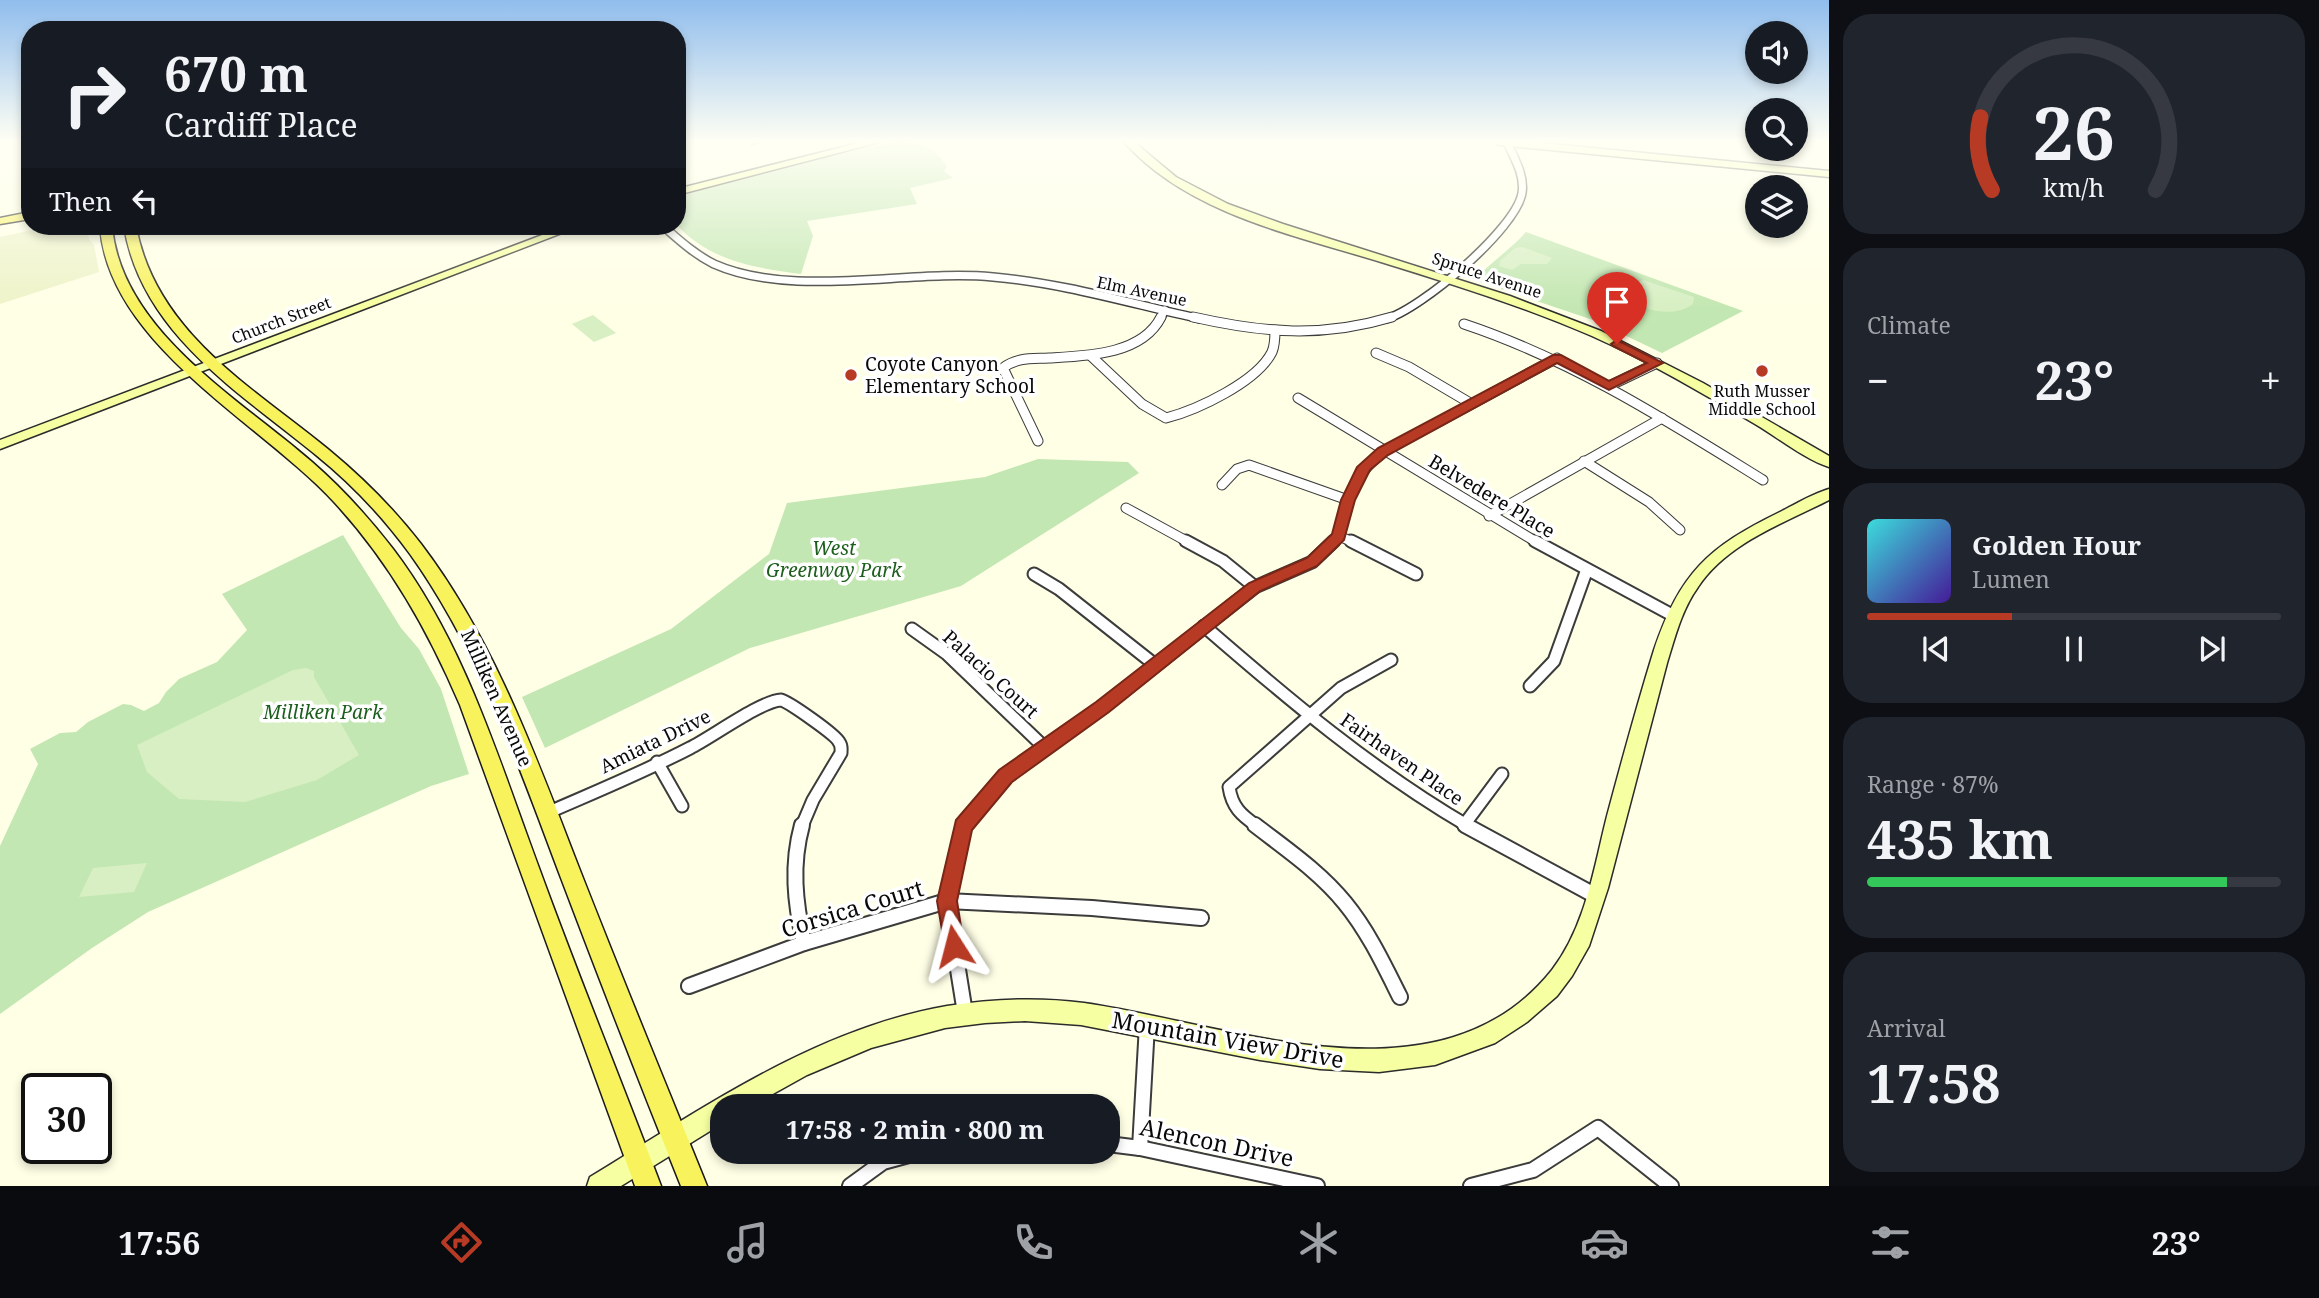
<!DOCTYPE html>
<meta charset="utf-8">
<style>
:root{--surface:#171b24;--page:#20242c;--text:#f1f3f6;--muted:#9ea1a6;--line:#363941;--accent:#b73b24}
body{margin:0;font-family:"Noto Serif",serif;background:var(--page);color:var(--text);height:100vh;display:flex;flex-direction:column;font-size:26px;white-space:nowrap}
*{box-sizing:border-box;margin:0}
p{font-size:23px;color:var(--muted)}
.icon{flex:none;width:38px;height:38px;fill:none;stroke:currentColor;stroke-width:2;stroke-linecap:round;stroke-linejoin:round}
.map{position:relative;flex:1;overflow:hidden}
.panel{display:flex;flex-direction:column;gap:14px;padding:14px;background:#0d0f14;width:490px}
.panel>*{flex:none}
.banner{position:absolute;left:21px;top:21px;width:665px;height:214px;border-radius:28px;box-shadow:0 4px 10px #0003;background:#171b24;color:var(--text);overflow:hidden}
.controls{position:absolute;left:1745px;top:21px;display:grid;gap:14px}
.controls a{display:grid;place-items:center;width:63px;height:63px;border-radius:50%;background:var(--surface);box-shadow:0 4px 10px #0003;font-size:35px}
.speed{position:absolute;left:21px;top:1073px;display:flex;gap:14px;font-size:35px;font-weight:700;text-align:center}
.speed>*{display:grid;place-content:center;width:91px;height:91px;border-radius:50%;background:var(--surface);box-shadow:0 4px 10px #0003;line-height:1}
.speed .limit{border:4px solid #111;border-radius:10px;background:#fff;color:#111}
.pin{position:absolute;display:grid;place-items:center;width:60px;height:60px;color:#fff;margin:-72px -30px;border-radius:50% 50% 50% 0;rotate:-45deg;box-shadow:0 0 7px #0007}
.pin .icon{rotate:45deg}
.me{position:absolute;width:77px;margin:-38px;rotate:351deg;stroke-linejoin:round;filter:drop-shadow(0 0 5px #0008)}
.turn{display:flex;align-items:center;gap:24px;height:147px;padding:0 28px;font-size:32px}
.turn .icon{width:91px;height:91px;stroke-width:2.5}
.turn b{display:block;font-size:49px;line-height:60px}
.then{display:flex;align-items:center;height:66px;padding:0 28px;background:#0003;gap:14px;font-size:26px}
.big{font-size:52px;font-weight:700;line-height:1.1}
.panel .tile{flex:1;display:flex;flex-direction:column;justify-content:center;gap:10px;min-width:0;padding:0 24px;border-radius:28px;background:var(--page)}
.panel .dial{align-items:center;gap:0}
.dial svg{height:182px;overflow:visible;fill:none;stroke:var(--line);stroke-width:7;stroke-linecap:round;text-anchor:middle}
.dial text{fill:var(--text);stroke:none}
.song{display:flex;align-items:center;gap:21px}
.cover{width:84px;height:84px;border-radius:10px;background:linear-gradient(135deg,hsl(180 70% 55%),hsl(260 70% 35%))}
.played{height:7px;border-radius:4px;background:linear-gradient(90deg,var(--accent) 35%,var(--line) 35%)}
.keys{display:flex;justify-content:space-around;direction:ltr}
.heat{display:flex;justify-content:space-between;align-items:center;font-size:38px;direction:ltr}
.charge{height:10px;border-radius:5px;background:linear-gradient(90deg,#34c759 87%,var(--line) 0)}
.trip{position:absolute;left:710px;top:1094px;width:410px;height:70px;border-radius:28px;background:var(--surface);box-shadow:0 4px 10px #0003;font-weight:700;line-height:70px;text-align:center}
.tab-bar{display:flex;height:112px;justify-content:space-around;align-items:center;background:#090b0e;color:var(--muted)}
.tab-bar .icon{width:49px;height:49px}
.tab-bar .on{color:var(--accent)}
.tab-bar b{font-size:32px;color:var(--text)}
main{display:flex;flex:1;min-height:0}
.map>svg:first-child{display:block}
</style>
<main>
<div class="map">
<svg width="1829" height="1186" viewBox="0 0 1829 1186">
<rect width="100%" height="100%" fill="#ffffe6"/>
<path fill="#eef3c8" d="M51 226H87L89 239 94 245 99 272 0 304V237Z"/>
<g fill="#c3e7b2">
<path d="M897 142C920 142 934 146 947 167L944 171 953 178 910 188 917 204 807 221 813 236 801 274C755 268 710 261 677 225V197L798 163Z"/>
<path d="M1526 232 1743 311 1662 353 1593 320 1474 280C1490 263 1510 250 1526 232Z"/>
<path d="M1038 459 1128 462 1139 473 961 586 750 648 545 748 522 697 671 629 769 554 787 503 985 477Z"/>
<path d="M343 535 401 628 419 649 441 689 469 774 431 786 148 912 92 948 0 1014V846L38 764 30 749 60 733 76 732 88 722 123 704 131 705 144 711 159 703 166 692 179 679 217 662 247 630 222 594Z"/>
</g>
<g fill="#d7efc3">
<path d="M1523 247 1552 258 1547 264H1521L1512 270 1499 266 1500 261 1515 248Z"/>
<path d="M1643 280 1694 297 1693 304C1671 320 1643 308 1621 299L1636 283Z"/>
<path d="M593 315 616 333 594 342 572 324Z"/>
<path d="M306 668 314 671V677L359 755 317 780 245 802 179 799 147 772 137 745 293 670Z"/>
<path d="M147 863 134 892 79 897 93 868Z"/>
</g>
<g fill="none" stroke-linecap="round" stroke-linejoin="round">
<defs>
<g id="street-far3">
<path d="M663 226C679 240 694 254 714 264 793 299 907 269 993 277 1064 283 1132 304 1201 319"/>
<path d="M1160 319 1165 310"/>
<path d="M1386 319C1421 309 1516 229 1522 193 1525 175 1514 158 1507 142"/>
</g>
<g id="street-far2">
<path d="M1193 317C1264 333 1322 338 1392 317"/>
<path d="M1464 324C1572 360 1666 420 1763 480"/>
<path d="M1376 353 1409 367 1470 403"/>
<path d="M1091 356 1142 404 1166 418C1197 410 1257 382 1272 352 1275 345 1275 337 1275 330"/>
<path d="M1609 386 1657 363"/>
<path d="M1298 398 1538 543"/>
<path d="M1038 441 1003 368C1017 357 1033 359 1049 358 1086 356 1142 355 1161 317"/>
<path d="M1584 461 1649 502 1680 530"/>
<path d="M1222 485 1237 469 1249 465 1348 500"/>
<path d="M1126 508 1190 543"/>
<path d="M1489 516 1662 418"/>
<path d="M1339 536 1355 543"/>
<path d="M1332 543C1343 532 1343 516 1348 501 1355 480 1366 466 1383 452L1557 358"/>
</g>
<g id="street-far1">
<path d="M1186 541 1223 561 1255 587"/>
<path d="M1351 541 1416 574"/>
<path d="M1535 541 1674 616"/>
<path d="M1034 574 1059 589 1154 664"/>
<path d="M1204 626C1288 699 1372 770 1468 826"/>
<path d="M912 629 947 654 1044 747"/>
<path d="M1530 686 1554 661 1586 572"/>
<path d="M657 762 682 806"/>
<path d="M547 813C595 792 644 772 690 748 712 737 761 701 781 700 789 702 836 735 839 742 842 746 841 748 841 753L813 800 802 826"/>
<path d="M1464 825 1502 774"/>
<path d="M963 826 1005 776 1103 707 1255 587 1312 562 1334 541"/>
<path d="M1257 826C1241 815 1232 807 1229 787L1341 688 1391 660"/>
</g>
<g id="street">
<path d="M802 825C791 865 795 902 804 943"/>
<path d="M964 825 947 901 965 1013"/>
<path d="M1255 825C1286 849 1320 872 1345 903 1368 931 1384 965 1400 997"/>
<path d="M1465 825 1596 896"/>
<path d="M689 986 804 943 947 901 1092 908 1201 918"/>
<path d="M1108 1144 1140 1148 1317 1186"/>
<path d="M1140 1148 1147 1025"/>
<path d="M850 1186 883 1162 920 1152"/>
<path d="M1471 1186 1533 1170 1598 1128 1671 1186"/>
</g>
<g id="secondary">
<path d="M862 142H880L677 195V189Z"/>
<path d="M1124 142H1134L1176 177 1228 204 1283 224 1510 296 1601 331 1703 383 1829 456V467C1806 460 1777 437 1755 424 1702 393 1648 361 1592 336 1523 306 1452 284 1381 262 1293 235 1187 213 1124 142Z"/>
<path d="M1495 142H1531L1829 171V177L1499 145Z"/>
<path d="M566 226H580L0 449V440Z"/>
<path d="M1829 489V500C1784 523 1727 543 1698 587 1682 609 1675 637 1667 663L1608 888 1589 946 1572 976 1557 996 1527 1022 1495 1043 1435 1065 1379 1072 1320 1069 1260 1060 1081 1025 1025 1021 985 1023 945 1028 871 1048 807 1075 751 1106H723V1123L621 1186H587L590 1177C702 1109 815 1029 947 1006 992 999 1039 997 1084 1003 1231 1024 1439 1111 1552 970 1586 926 1594 867 1607 816 1622 760 1637 705 1654 650 1680 573 1708 547 1780 512 1796 504 1812 494 1829 489Z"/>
</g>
<g id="primary">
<path d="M30 212V219L0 224V218Z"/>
<path d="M100 226H112C121 331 240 399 312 462 342 488 369 518 393 549 465 644 498 758 539 868 578 975 621 1080 661 1186H635L460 705C428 630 390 563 335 503 262 423 108 345 100 226Z"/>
<path d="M124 226H136C155 332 252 387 329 450 363 478 394 509 421 544 495 641 537 760 581 873 622 978 665 1082 707 1186H681C640 1084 600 981 561 878 519 767 480 652 410 554 383 517 352 484 316 455 239 392 141 333 124 226Z"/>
</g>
</defs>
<use href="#street-far3" stroke="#3c3c3c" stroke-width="10"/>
<use href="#street-far2" stroke="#3c3c3c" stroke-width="11"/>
<use href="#street-far1" stroke="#3c3c3c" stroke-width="15"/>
<use href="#street" stroke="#3c3c3c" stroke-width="18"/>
<use href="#secondary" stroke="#2b2b2b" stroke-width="3"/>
<use href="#primary" stroke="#1a1a1a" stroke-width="3"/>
<use href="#street-far3" stroke="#fff" stroke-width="7"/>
<use href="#street-far2" stroke="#fff" stroke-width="9"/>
<use href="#street-far1" stroke="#fff" stroke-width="11"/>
<use href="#street" stroke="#fff" stroke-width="14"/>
<use href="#secondary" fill="#f6ffa1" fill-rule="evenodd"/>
<use href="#primary" fill="#f8f25d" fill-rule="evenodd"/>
</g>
<path fill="#393631" d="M751 142H763L751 146Z"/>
<linearGradient id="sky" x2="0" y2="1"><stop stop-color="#90bded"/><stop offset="0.46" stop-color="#fffff4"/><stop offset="1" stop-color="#fffff4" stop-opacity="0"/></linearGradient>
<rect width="1829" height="308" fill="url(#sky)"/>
<path fill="#b73b24" stroke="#772617" stroke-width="2" d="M1617 340 1663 363 1609 390 1557 363 1388 455 1370 470 1355 500 1344 540 1317 566 1260 591 1109 712 1012 782 972 830 957 901 964 946 961 953 954 956 946 953 937 901 956 820 999 770 1096 702 1249 583 1307 558 1332 534 1341 500 1357 467 1378 448 1553 355H1561L1609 381 1647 363 1613 346 1611 344Z"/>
<g fill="#b73b24" stroke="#fff" stroke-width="2.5">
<circle cx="1762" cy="371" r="7"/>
<circle cx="851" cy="375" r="7"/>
</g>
<g text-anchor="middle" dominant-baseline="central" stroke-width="7" stroke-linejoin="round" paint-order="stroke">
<g font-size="16" fill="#090909" stroke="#fff">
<text transform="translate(1487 275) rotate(18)">Spruce Avenue</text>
<text transform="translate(1142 291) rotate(12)">Elm Avenue</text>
<text transform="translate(281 320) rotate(-21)">Church Street</text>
</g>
<g font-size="16" fill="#090909" stroke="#fff">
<text x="1762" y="391">Ruth Musser<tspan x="1762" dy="18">Middle School</tspan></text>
</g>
<g font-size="19" fill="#090909" stroke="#fff" text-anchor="start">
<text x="865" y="364">Coyote Canyon<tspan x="865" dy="22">Elementary School</tspan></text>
</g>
<g font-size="19" fill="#090909" stroke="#fff">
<text transform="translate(1492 496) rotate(31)">Belvedere Place</text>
<text transform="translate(991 674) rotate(42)">Palacio Court</text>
<text transform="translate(497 698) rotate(66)">Milliken Avenue</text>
<text transform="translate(655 741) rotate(-26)">Amiata Drive</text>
<text transform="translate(1402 759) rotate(35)">Fairhaven Place</text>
</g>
<g font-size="19" font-style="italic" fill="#1c5f1c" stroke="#fff">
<text x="834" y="548">West<tspan x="834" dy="22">Greenway Park</tspan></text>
<text x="323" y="712">Milliken Park</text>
</g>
<g font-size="23" fill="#090909" stroke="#fff">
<text transform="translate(852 908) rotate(-17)">Corsica Court</text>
<text transform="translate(1228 1039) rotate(10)">Mountain View Drive</text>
<text transform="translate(1217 1142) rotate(12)">Alencon Drive</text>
</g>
</g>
</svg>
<div class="controls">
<a><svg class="icon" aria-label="sound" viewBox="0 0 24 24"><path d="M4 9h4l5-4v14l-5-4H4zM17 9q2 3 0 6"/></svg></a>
<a><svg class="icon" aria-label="search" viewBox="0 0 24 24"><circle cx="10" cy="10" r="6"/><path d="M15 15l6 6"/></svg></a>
<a><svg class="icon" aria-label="layers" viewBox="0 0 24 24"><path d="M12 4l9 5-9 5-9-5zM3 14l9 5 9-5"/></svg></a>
</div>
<div class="speed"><div class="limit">30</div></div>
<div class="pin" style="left:1617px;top:344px;background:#d93025"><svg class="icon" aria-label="arrive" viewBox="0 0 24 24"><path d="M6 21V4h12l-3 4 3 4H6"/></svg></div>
<svg class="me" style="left:954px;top:946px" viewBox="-20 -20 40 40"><path d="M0-17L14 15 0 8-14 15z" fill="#b73b24" stroke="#fff" stroke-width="4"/></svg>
<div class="trip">17:58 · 2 min · 800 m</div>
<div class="banner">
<div class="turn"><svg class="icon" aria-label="right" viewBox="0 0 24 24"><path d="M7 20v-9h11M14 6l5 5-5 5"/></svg><div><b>670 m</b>Cardiff Place</div></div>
<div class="then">Then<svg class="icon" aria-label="left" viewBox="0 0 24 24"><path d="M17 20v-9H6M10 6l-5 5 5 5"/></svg></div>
</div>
</div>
<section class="panel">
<div class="tile dial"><svg viewBox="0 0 100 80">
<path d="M14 69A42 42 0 1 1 86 69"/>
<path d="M14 69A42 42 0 0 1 9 37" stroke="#b73b24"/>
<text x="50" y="56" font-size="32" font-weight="700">26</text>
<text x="50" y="72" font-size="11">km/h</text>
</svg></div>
<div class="tile"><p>Climate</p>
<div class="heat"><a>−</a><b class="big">23°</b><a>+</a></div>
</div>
<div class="tile">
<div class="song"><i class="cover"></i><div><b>Golden Hour</b><p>Lumen</p></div></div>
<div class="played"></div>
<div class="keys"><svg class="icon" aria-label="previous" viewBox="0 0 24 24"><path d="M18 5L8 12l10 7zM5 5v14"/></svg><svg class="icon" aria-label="pause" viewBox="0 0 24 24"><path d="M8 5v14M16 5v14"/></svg><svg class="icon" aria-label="next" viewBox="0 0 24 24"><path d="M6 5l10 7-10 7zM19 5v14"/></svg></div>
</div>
<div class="tile"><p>Range · 87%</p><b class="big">435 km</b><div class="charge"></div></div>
<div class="tile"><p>Arrival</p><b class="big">17:58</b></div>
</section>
</main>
<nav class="tab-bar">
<b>17:56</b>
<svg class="icon on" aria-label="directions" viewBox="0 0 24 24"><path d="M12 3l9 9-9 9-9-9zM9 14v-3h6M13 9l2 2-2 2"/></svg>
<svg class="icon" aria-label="music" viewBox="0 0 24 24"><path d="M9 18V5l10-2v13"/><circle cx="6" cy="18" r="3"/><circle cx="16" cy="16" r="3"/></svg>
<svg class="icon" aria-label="phone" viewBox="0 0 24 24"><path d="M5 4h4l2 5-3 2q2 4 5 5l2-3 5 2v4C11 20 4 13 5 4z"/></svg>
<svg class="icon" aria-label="climate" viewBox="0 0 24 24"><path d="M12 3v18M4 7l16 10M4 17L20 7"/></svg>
<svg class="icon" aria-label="car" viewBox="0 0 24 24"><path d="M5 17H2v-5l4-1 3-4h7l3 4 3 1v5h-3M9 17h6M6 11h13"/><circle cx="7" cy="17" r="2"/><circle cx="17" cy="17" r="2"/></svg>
<svg class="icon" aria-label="filters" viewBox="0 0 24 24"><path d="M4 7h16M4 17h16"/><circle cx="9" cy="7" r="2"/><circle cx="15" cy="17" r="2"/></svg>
<b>23°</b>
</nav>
